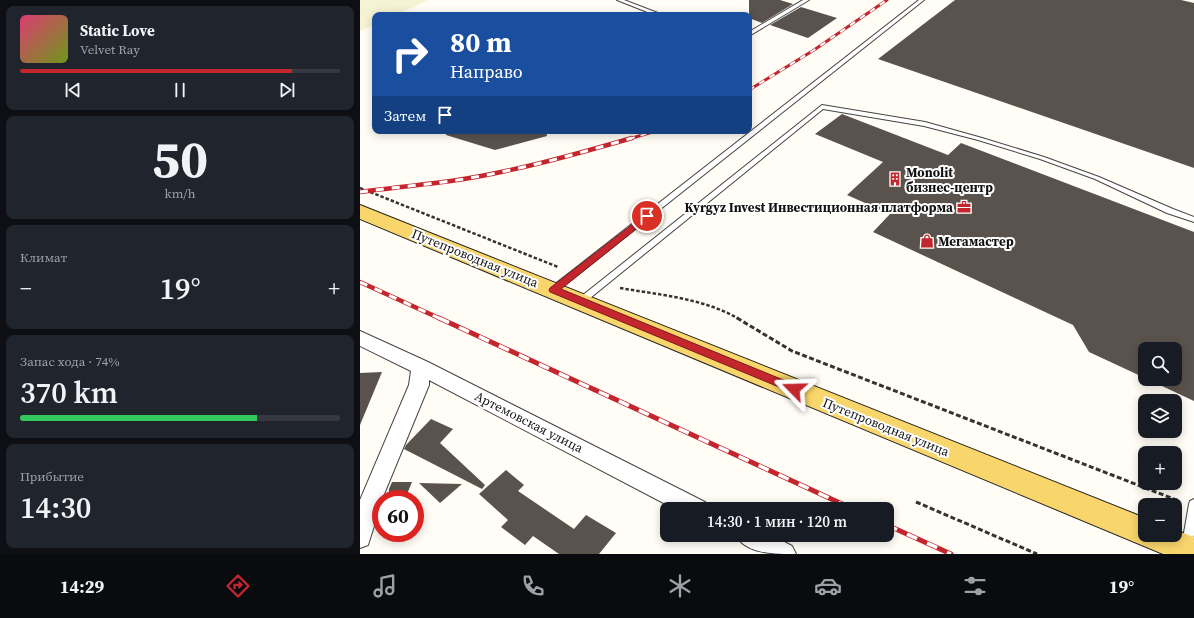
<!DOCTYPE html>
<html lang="ru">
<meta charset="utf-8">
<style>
:root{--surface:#171b24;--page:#20242c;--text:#f1f3f6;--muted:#9ea1a6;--line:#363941;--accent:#c4262e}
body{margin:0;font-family:"Source Serif 4",serif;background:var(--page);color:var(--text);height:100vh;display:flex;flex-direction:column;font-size:15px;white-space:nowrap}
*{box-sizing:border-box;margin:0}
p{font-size:13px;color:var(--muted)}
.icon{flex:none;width:22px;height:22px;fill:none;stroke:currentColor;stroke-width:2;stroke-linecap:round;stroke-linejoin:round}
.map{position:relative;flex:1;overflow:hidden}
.side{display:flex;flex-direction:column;gap:6px;padding:6px;background:#0d0f14;width:360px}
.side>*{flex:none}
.guide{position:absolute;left:12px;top:12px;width:380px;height:122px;border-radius:8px;box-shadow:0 2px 10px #0003;background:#1a4fa0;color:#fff;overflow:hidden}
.controls{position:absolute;left:778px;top:342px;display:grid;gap:8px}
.controls a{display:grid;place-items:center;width:44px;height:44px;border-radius:8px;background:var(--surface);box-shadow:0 2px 10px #0003;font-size:20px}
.speed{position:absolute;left:12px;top:490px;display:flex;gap:8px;font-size:20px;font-weight:700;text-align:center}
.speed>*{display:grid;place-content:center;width:52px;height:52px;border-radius:50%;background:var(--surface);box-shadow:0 2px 10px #0003;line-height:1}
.speed .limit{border:6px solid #d22;background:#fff;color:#111}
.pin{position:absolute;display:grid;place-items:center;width:34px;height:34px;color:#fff;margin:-17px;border:2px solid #fff;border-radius:50%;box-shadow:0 1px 4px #0007}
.me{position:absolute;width:44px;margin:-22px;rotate:292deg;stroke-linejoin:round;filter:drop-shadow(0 0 3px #0008)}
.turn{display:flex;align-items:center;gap:14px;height:84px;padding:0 12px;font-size:18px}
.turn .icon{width:52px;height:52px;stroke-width:2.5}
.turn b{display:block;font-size:28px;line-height:34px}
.then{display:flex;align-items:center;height:38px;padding:0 12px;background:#0003;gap:8px;font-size:15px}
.big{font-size:30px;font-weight:600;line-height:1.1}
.side .widget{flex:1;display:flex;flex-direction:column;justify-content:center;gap:6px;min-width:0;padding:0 14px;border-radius:8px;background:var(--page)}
.side .dial{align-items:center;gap:0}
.dial b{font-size:52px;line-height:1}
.song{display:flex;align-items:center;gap:12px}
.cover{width:48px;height:48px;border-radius:6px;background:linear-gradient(135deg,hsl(340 70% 55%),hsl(80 70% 35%))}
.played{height:4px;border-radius:2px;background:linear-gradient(90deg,var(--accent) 85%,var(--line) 85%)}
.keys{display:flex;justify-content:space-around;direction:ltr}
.heat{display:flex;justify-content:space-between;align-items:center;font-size:22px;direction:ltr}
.charge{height:6px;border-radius:3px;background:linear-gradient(90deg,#34c759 74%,var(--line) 0)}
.trip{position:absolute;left:300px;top:502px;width:234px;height:40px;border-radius:8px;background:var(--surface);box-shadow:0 2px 10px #0003;font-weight:600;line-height:40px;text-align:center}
.tab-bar{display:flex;height:64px;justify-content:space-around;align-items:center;background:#090b0e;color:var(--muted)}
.tab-bar .icon{width:28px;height:28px}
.tab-bar .on{color:var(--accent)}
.tab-bar b{font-size:18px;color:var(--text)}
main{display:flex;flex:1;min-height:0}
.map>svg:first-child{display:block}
.farmland{fill:#f6f3d4}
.building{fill:#5a524d}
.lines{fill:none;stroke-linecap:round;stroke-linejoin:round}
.lane-casing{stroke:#444;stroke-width:2}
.street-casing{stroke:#444;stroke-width:2}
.primary-casing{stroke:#222;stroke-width:2}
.path-far1{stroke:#333;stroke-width:2.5;stroke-dasharray:3.5 2;stroke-linecap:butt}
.path{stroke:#333;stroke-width:3;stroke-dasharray:5 2.5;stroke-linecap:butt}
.lane{fill:#fff;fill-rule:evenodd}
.street{fill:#fff;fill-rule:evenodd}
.primary{fill:#f9d66b;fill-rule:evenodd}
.rail-far2-casing{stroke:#c4262e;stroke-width:3}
.rail-far1-casing{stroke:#c4262e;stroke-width:4.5}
.rail-casing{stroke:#c4262e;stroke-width:5}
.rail-far2{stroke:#fff;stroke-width:2;stroke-dasharray:6;stroke-linecap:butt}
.rail-far1{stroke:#fff;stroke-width:3;stroke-dasharray:8;stroke-linecap:butt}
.rail{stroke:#fff;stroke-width:3.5;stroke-dasharray:11;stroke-linecap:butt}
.route{fill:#c4262e;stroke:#7f191e}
.labels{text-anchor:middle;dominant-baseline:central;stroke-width:4;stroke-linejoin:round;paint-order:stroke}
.poi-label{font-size:13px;font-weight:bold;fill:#111;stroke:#fff;text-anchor:start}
.street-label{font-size:13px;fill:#111;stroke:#fff}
</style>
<main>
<section class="side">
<div class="widget">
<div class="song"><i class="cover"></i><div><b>Static Love</b><p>Velvet Ray</p></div></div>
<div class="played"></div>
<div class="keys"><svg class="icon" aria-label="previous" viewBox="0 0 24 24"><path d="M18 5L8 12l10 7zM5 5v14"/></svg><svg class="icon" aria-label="pause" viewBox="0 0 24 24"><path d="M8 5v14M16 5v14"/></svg><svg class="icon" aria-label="next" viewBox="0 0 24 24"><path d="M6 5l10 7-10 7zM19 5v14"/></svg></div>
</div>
<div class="widget dial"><b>50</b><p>km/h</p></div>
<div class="widget"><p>Климат</p>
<div class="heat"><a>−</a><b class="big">19°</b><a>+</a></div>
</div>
<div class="widget"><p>Запас хода · 74%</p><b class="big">370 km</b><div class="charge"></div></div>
<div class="widget"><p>Прибытие</p><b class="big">14:30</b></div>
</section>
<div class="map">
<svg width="834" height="554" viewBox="0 0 834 554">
<rect width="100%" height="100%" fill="#fffdf5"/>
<polygon class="farmland" points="0,0 68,0 36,15 15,15 15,25 0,31"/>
<g class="building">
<polygon points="389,0 420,0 433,4 402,23 389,18"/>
<polygon points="595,0 821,0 834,3 834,168 518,59"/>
<polygon points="441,7 477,18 448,38 410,25"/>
<polygon points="482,114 588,155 601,143 834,232 834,401 787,379 815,379 815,349 785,349 785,378 729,352 713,325 513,232 530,214 487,195 523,162 455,134"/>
<polygon points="87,131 186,131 187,136 135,150 86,135"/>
<polygon points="22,372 0,425 0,373"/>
<polygon points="71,419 93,429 80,443 125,485 122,489 44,449 46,445"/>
<polygon points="146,470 164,485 158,491 214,529 226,515 256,533 239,554 199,554 173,536 165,545 141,527 148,520 119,494"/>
<polygon points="32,482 52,482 45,499 29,499 29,489"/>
<polygon points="59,483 102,484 80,503"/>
</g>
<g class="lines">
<g class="lane-casing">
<g id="lane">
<polygon points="257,0 264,0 303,15 295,15"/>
<polygon points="443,0 449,0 389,36 389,32"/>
<polygon points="559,0 564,0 196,292 190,292 189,290 190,288"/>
<polygon points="462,105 565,122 622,138 684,157 739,177 813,209 834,217 834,222 807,213 735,179 680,159 618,140 564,126 463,109 224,303 218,303 217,301 218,299"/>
<polygon points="834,499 834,535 831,548 827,549 823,548 822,544 829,504 830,501"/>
</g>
</g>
<g class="street-casing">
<g id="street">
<polygon points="0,331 68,362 345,502 348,509 315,509 69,380 69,385 22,499 21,499 21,504 8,545 0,548 0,500 49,385 51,371 0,346"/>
<path d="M376 535H411L432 546 436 554C415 554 385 554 376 535Z"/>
</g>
</g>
<g class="primary-casing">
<polygon id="primary" points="0,205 785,518 785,535 815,535 815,530 834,537 834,554 803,554 0,219"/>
</g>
<g class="path-far1">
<polyline points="0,188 198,267"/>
<path d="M260 288C300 295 343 298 379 319"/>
</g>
<g class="path">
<polyline points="377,318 432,351 819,501"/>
<polyline points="556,502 677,554"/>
</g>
<use href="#lane" class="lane"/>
<use href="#street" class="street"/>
<use href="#primary" class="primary"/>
<g class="rail-far2-casing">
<g id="rail-far2">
<polyline points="389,90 454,50 527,0"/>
<polyline points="269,139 296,131"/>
</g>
</g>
<g class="rail-far1-casing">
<g id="rail-far1">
<path d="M0 192C30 188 61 185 91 181 153 172 213 155 272 138"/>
<polyline points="0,282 81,319"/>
</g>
</g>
<g class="rail-casing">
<g id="rail">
<polyline points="79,318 493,509"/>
<polyline points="527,525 591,554"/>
</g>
</g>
<use href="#rail-far2" class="rail-far2"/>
<use href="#rail-far1" class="rail-far1"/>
<use href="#rail" class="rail"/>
</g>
<polygon class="route" points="287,213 291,216 290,218 201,289 438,386 440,389 438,392 434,393 431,392 190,292 189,290 190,288"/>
<defs>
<g id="building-bare" transform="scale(1.08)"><path d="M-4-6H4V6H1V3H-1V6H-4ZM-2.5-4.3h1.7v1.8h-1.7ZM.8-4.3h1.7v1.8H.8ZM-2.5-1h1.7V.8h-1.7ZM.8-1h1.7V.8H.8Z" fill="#c4262e" stroke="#fff" stroke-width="2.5" paint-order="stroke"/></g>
<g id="office-bare" transform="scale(1.08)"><path d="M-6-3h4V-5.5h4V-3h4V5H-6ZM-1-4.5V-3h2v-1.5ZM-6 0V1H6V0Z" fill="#c4262e" stroke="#fff" stroke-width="2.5" paint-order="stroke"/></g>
<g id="shop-bare" transform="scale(1.08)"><path d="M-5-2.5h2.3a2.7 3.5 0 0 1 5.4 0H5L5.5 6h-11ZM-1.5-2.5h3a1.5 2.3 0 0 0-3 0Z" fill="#c4262e" stroke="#fff" stroke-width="2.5" paint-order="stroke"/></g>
</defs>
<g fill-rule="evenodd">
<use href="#building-bare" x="535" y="179"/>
<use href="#office-bare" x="604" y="207"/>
<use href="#shop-bare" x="567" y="241"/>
</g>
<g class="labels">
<g class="poi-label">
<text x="546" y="172">Monolit<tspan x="546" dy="15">бизнес-центр</tspan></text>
<text x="593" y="207" text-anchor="end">Kyrgyz Invest Инвестиционная платформа</text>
<text x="578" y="241">Мегамастер</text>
</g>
<g class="street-label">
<text transform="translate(115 258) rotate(22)">Путепроводная улица</text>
<text transform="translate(169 422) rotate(27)">Артемовская улица</text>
<text transform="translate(526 427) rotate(22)">Путепроводная улица</text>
</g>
</g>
</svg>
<div class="controls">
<a><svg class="icon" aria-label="search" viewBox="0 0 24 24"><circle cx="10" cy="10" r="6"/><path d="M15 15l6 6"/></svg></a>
<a><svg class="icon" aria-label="layers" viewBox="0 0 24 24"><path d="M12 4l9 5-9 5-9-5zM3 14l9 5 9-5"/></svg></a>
<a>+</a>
<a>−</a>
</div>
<div class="speed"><div class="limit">60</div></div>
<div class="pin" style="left:287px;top:216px;background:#d93025"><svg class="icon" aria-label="arrive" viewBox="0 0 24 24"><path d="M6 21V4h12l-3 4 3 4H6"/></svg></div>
<svg class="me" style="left:434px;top:389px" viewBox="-20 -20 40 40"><path d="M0-17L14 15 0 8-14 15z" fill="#c4262e" stroke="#fff" stroke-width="4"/></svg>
<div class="trip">14:30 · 1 мин · 120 m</div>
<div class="guide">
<div class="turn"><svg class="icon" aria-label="right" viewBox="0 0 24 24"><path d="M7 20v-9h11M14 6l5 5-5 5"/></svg><div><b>80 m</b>Направо</div></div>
<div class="then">Затем<svg class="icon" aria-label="arrive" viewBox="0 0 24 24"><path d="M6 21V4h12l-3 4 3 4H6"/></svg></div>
</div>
</div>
</main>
<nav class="tab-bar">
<b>14:29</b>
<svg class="icon on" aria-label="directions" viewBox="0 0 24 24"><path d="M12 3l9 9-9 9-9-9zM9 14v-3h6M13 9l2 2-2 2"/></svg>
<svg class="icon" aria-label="music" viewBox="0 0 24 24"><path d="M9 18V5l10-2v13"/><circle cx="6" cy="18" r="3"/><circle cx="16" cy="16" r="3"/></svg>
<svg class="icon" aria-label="phone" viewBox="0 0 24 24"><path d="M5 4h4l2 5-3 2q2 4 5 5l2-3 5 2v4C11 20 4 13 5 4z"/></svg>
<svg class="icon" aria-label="climate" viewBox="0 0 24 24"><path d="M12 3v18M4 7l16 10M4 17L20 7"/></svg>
<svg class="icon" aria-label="car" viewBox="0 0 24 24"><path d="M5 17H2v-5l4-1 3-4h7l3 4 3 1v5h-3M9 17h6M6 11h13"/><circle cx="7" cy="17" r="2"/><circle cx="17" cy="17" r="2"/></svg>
<svg class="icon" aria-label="filters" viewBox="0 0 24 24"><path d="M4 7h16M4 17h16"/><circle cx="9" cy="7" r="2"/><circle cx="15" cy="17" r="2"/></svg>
<b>19°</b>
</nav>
